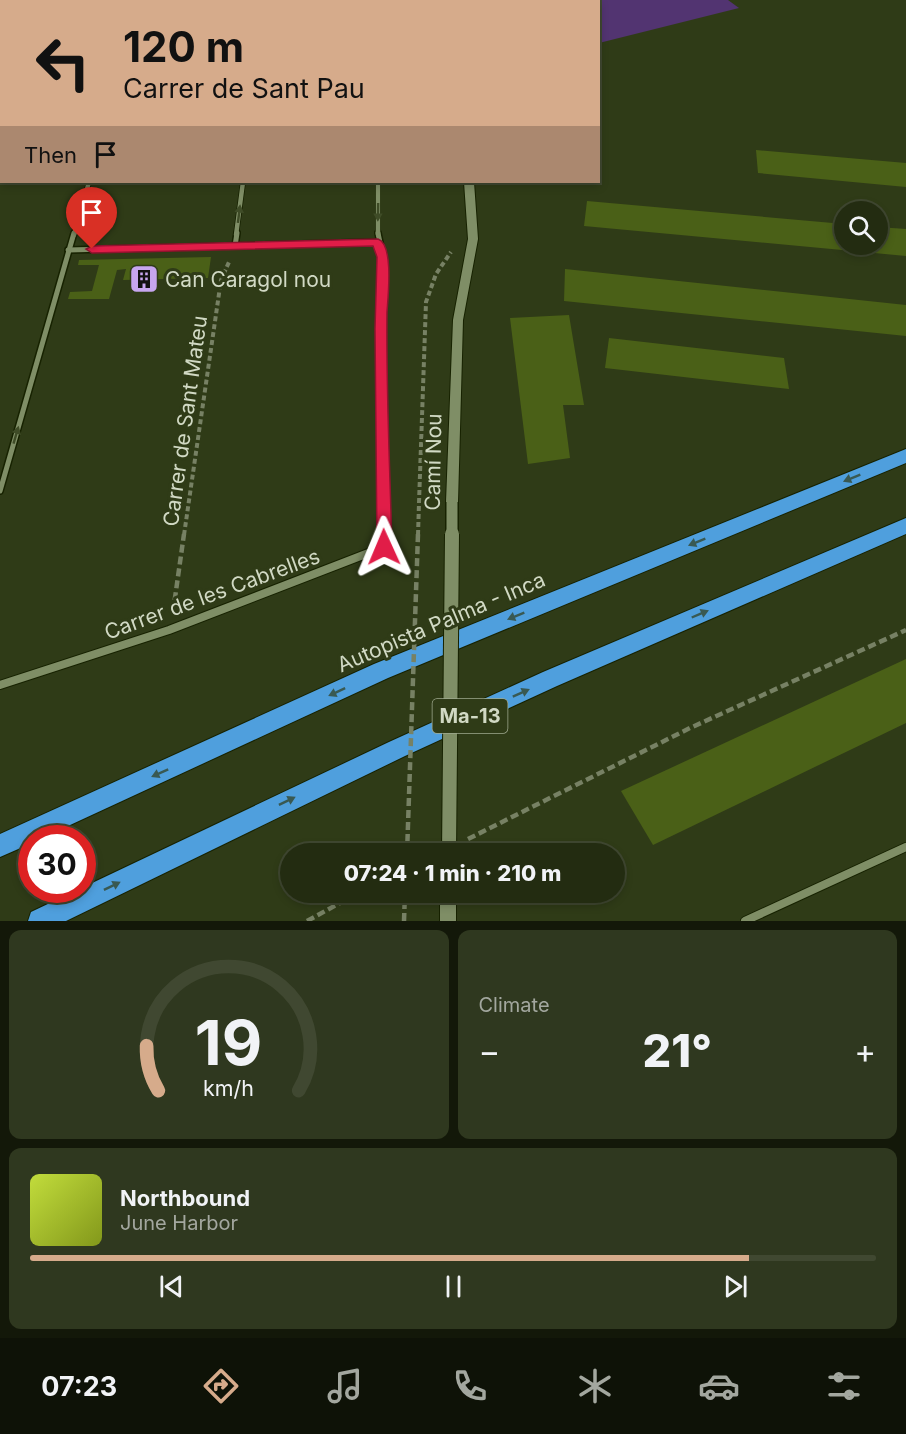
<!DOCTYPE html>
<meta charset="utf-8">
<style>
:root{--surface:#232c11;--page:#2f381f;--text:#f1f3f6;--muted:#a3a79f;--line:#404831;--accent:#d6ab8b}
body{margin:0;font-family:Inter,sans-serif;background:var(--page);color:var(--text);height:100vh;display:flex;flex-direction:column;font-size:22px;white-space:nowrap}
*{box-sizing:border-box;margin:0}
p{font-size:20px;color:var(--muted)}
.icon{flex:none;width:33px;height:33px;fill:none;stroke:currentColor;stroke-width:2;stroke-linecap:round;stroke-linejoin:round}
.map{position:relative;height:921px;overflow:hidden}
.details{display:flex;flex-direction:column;gap:9px;padding:9px;background:#131809;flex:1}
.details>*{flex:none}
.guide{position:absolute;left:0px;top:0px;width:600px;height:183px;box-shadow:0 3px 9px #0003,0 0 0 2px var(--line);background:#d6ab8b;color:#111;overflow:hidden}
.fabs{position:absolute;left:834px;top:201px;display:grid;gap:12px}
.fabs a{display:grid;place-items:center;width:54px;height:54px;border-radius:50%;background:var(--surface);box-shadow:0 3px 9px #0003,0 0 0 2px var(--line);font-size:30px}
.speed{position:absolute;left:18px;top:825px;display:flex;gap:12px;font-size:30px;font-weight:700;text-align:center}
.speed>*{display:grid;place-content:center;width:78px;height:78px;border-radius:50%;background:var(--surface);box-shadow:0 3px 9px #0003,0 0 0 2px var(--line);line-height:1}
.speed .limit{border:9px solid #d22;background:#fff;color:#111}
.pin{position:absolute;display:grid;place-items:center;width:51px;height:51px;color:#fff;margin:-62px -26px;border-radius:50% 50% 50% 0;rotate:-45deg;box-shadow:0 0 6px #0007}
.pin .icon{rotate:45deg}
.me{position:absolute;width:66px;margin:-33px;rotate:359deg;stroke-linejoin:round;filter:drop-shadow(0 0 4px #0008)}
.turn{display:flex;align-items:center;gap:21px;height:126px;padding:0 24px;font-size:27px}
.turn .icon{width:78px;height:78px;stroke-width:2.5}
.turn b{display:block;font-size:42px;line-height:51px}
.then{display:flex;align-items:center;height:57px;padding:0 24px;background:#0003;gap:12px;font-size:22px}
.big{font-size:45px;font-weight:800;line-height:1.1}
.details .tile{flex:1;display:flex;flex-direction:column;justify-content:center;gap:9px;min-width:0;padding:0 21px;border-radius:12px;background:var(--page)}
.details .dial{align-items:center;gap:0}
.dial svg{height:156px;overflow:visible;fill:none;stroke:var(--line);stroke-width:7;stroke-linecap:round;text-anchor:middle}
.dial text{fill:var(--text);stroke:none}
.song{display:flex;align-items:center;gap:18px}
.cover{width:72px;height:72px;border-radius:9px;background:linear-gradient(135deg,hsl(70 70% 55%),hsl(70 70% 35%))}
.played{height:6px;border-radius:3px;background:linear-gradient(90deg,var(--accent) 85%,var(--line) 85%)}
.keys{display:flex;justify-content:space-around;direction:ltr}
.heat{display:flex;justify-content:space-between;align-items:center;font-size:33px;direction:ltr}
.details .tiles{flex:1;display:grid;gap:9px;grid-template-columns:1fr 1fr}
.tile:last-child{grid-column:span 2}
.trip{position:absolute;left:280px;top:843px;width:345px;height:60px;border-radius:30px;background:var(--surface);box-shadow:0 3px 9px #0003,0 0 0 2px var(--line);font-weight:800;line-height:60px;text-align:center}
.dock{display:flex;height:96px;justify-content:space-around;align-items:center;background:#0e1207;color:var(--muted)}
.dock .icon{width:42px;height:42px}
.dock .selected{color:var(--accent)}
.dock b{font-size:27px;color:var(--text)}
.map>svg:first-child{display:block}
.green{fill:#523471}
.building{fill:#4a6017}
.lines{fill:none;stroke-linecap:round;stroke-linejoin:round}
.street-far2-casing{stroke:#172200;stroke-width:6}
.street-far1-casing{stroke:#172200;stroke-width:8}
.street-casing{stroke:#172200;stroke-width:10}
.secondary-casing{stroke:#172200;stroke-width:2}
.highway-casing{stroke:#172200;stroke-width:2}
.path-far1{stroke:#778164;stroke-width:4;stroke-dasharray:5 3;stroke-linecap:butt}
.path{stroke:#778164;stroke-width:4.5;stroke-dasharray:8 4;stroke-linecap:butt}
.street-far2{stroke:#7f8e66;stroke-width:4.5}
.street-far1{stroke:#7f8e66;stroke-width:5}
.street{stroke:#7f8e66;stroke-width:8}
.secondary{fill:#7f8e66;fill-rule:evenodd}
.highway{fill:#4f9fdd;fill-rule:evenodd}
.secondary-bridge-far1-casing{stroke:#172200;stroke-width:14;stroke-linecap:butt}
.secondary-bridge-casing{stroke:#172200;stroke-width:16;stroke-linecap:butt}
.path-bridge-far1{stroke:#778164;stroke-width:4;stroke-dasharray:5 3;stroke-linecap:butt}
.path-bridge{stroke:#778164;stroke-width:4.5;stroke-dasharray:8 4;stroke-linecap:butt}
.secondary-bridge-far1{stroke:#7f8e66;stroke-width:11}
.secondary-bridge{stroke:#7f8e66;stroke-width:14}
.oneway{fill:#3f4c27}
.oneway2{fill:#395952}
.route{fill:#e11d48;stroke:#92132f;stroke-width:1.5}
.labels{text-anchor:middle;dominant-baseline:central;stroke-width:6;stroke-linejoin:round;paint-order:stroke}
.shield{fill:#2f3b17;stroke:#a0aa90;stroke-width:1.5}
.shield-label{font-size:20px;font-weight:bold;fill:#d1d9c4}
.poi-label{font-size:21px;fill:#d1d9c4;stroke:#2f3b17;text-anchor:start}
.street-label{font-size:21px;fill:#d1d9c4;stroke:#2f3b17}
</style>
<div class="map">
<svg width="906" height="921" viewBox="0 0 906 921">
<rect width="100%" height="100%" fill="#2f3b17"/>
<polygon class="green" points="497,0 728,0 739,8 599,43 598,2"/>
<g class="building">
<polygon points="756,150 906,163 906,187 758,173"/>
<polygon points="587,201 844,224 844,244 878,244 878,227 906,229 906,256 584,226"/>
<polygon points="211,257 208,278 123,280 126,269 117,270 109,299 68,299 70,292 92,291 99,265 78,265 79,260"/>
<polygon points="565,269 906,305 906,336 564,301"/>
<polygon points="569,315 584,405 563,405 570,458 528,464 510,318"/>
<polygon points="609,338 784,358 789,389 605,368"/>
<polygon points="906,659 906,723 653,845 621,791"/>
</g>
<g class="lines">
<g class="street-far2-casing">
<g id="street-far2">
<polyline points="372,2 380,0"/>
<polyline points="0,64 2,61"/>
<polyline points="378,182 378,235"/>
<polyline points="74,235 89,182"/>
<polyline points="236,235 243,182"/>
</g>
</g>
<g class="street-far1-casing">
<g id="street-far1">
<polyline points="378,233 383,257 381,329 384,535"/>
<polyline points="235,246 237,233"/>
<polyline points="68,250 378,242"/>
<polyline points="0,491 74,233"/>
</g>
</g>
<g class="street-casing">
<g id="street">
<polyline points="0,685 169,630 384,547 384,534"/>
<polyline points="745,921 906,847"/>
</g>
</g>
<g class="secondary-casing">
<g id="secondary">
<polygon points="161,0 172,0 159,2"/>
<rect x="450" y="0" width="8" height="2"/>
<rect x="0" y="39" width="2" height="4"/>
<polygon points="464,182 474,182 478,239 463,320 458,502 456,505 448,505 446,502 453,320 468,239"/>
<rect x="440" y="892" width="16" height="29"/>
</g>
</g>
<g class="highway-casing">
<g id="highway">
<polygon points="906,449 906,463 388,678 42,838 32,838 32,843 0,857 0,834 374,664"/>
<polygon points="906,518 906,534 557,686 405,756 66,921 28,921 31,912 389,742 543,672"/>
</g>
</g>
<g class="path-far1">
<polyline points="419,503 426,302 436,274 451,252"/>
<polyline points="184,535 221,280 229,262"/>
</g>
<g class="path">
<polyline points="173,612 184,534"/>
<polyline points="468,839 690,728 906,630"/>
<polyline points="307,921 360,892"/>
<polyline points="404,921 405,892"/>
</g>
<use href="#street-far2" class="street-far2"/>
<use href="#street-far1" class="street-far1"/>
<use href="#street" class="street"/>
<use href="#secondary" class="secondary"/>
<use href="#highway" class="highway"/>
<g class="secondary-bridge-far1-casing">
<polyline id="secondary-bridge-far1" points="452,535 452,502"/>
</g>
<g class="secondary-bridge-casing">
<polyline id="secondary-bridge" points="449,854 452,534"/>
</g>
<polyline class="path-bridge-far1" points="418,535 419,503"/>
<polyline class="path-bridge" points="407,854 418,534"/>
<use href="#secondary-bridge-far1" class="secondary-bridge-far1"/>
<use href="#secondary-bridge" class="secondary-bridge"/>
</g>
<defs><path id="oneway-solid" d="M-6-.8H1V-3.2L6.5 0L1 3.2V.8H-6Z" transform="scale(1.5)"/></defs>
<g class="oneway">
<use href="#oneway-solid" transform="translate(378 212) rotate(91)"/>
<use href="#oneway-solid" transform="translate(239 214) rotate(-83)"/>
<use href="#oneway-solid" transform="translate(16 435) rotate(-74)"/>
</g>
<g class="oneway2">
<use href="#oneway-solid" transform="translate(852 478) rotate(158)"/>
<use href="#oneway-solid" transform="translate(697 542) rotate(158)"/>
<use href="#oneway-solid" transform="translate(700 614) rotate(-23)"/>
<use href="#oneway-solid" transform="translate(516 616) rotate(158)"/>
<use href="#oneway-solid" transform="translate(337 692) rotate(155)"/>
<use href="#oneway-solid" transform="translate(521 693) rotate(-24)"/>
<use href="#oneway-solid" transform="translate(160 773) rotate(156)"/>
<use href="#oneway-solid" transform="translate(287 801) rotate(-26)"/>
<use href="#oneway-solid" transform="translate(112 886) rotate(-26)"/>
</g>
<path class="route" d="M378 239C394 244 388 297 387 312 386 390 390 469 392 547L389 551H379L377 547 375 329 377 257 373 246 92 253 86 249 92 246Z"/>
<defs>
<g id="building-square" transform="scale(1.5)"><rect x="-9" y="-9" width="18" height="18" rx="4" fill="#c7a6ef" stroke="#2f3b17"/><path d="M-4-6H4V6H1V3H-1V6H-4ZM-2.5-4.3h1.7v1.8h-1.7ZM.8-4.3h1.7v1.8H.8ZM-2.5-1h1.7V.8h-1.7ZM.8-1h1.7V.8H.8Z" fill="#111"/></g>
</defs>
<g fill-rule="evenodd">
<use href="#building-square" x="144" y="279"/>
</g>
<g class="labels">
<rect class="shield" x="432.5" y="699" width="75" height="34" rx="4.5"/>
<g class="shield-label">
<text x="470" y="716">Ma-13</text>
</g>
<g class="poi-label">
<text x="165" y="279">Can Caragol nou</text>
</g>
<g class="street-label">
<text transform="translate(185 421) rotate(-82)">Carrer de Sant Mateu</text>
<text transform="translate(433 462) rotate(-89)">Camí Nou</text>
<text transform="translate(212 594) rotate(-20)">Carrer de les Cabrelles</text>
<text transform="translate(441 622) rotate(-23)">Autopista Palma - Inca</text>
</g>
</g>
</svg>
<div class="fabs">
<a><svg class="icon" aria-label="search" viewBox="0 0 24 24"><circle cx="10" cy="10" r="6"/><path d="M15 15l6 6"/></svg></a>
</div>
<div class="speed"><div class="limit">30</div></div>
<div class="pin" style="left:92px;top:249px;background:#d93025"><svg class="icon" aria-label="arrive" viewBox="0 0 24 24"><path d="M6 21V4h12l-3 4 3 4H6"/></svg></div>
<svg class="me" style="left:384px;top:547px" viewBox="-20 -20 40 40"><path d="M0-17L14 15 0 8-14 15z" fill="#e11d48" stroke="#fff" stroke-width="4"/></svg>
<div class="trip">07:24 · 1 min · 210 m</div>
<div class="guide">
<div class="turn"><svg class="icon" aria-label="left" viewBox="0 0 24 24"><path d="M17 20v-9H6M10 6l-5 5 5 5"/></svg><div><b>120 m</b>Carrer de Sant Pau</div></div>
<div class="then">Then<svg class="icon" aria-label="arrive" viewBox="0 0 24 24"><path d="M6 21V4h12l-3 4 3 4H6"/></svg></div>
</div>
</div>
<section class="details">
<div class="tiles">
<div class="tile dial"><svg viewBox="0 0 100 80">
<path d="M14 69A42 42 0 1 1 86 69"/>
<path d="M14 69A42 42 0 0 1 8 46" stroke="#d6ab8b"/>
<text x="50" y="56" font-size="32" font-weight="700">19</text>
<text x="50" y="72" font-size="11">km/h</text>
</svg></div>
<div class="tile"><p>Climate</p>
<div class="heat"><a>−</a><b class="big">21°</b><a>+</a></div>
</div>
<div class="tile">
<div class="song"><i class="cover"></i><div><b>Northbound</b><p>June Harbor</p></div></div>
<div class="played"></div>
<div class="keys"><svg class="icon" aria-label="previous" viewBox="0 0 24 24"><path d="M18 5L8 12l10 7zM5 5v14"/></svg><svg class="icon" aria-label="pause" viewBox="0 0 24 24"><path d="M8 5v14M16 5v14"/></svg><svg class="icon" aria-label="next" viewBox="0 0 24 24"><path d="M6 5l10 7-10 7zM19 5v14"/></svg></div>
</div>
</div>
</section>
<nav class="dock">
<b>07:23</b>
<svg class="icon selected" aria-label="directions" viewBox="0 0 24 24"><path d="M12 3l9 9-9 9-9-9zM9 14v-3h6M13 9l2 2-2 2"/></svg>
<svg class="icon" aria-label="music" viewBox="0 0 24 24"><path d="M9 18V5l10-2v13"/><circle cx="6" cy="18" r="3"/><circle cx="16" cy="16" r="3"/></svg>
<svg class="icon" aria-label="phone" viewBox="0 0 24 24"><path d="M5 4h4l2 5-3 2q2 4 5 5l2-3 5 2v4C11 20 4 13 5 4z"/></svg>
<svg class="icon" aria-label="climate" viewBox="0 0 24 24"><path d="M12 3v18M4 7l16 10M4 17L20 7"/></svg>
<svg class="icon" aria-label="car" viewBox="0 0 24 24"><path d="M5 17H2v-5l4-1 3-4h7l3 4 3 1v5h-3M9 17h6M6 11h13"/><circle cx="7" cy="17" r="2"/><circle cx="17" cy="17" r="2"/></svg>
<svg class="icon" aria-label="filters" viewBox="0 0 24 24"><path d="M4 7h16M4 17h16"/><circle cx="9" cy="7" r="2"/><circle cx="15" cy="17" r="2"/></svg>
</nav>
